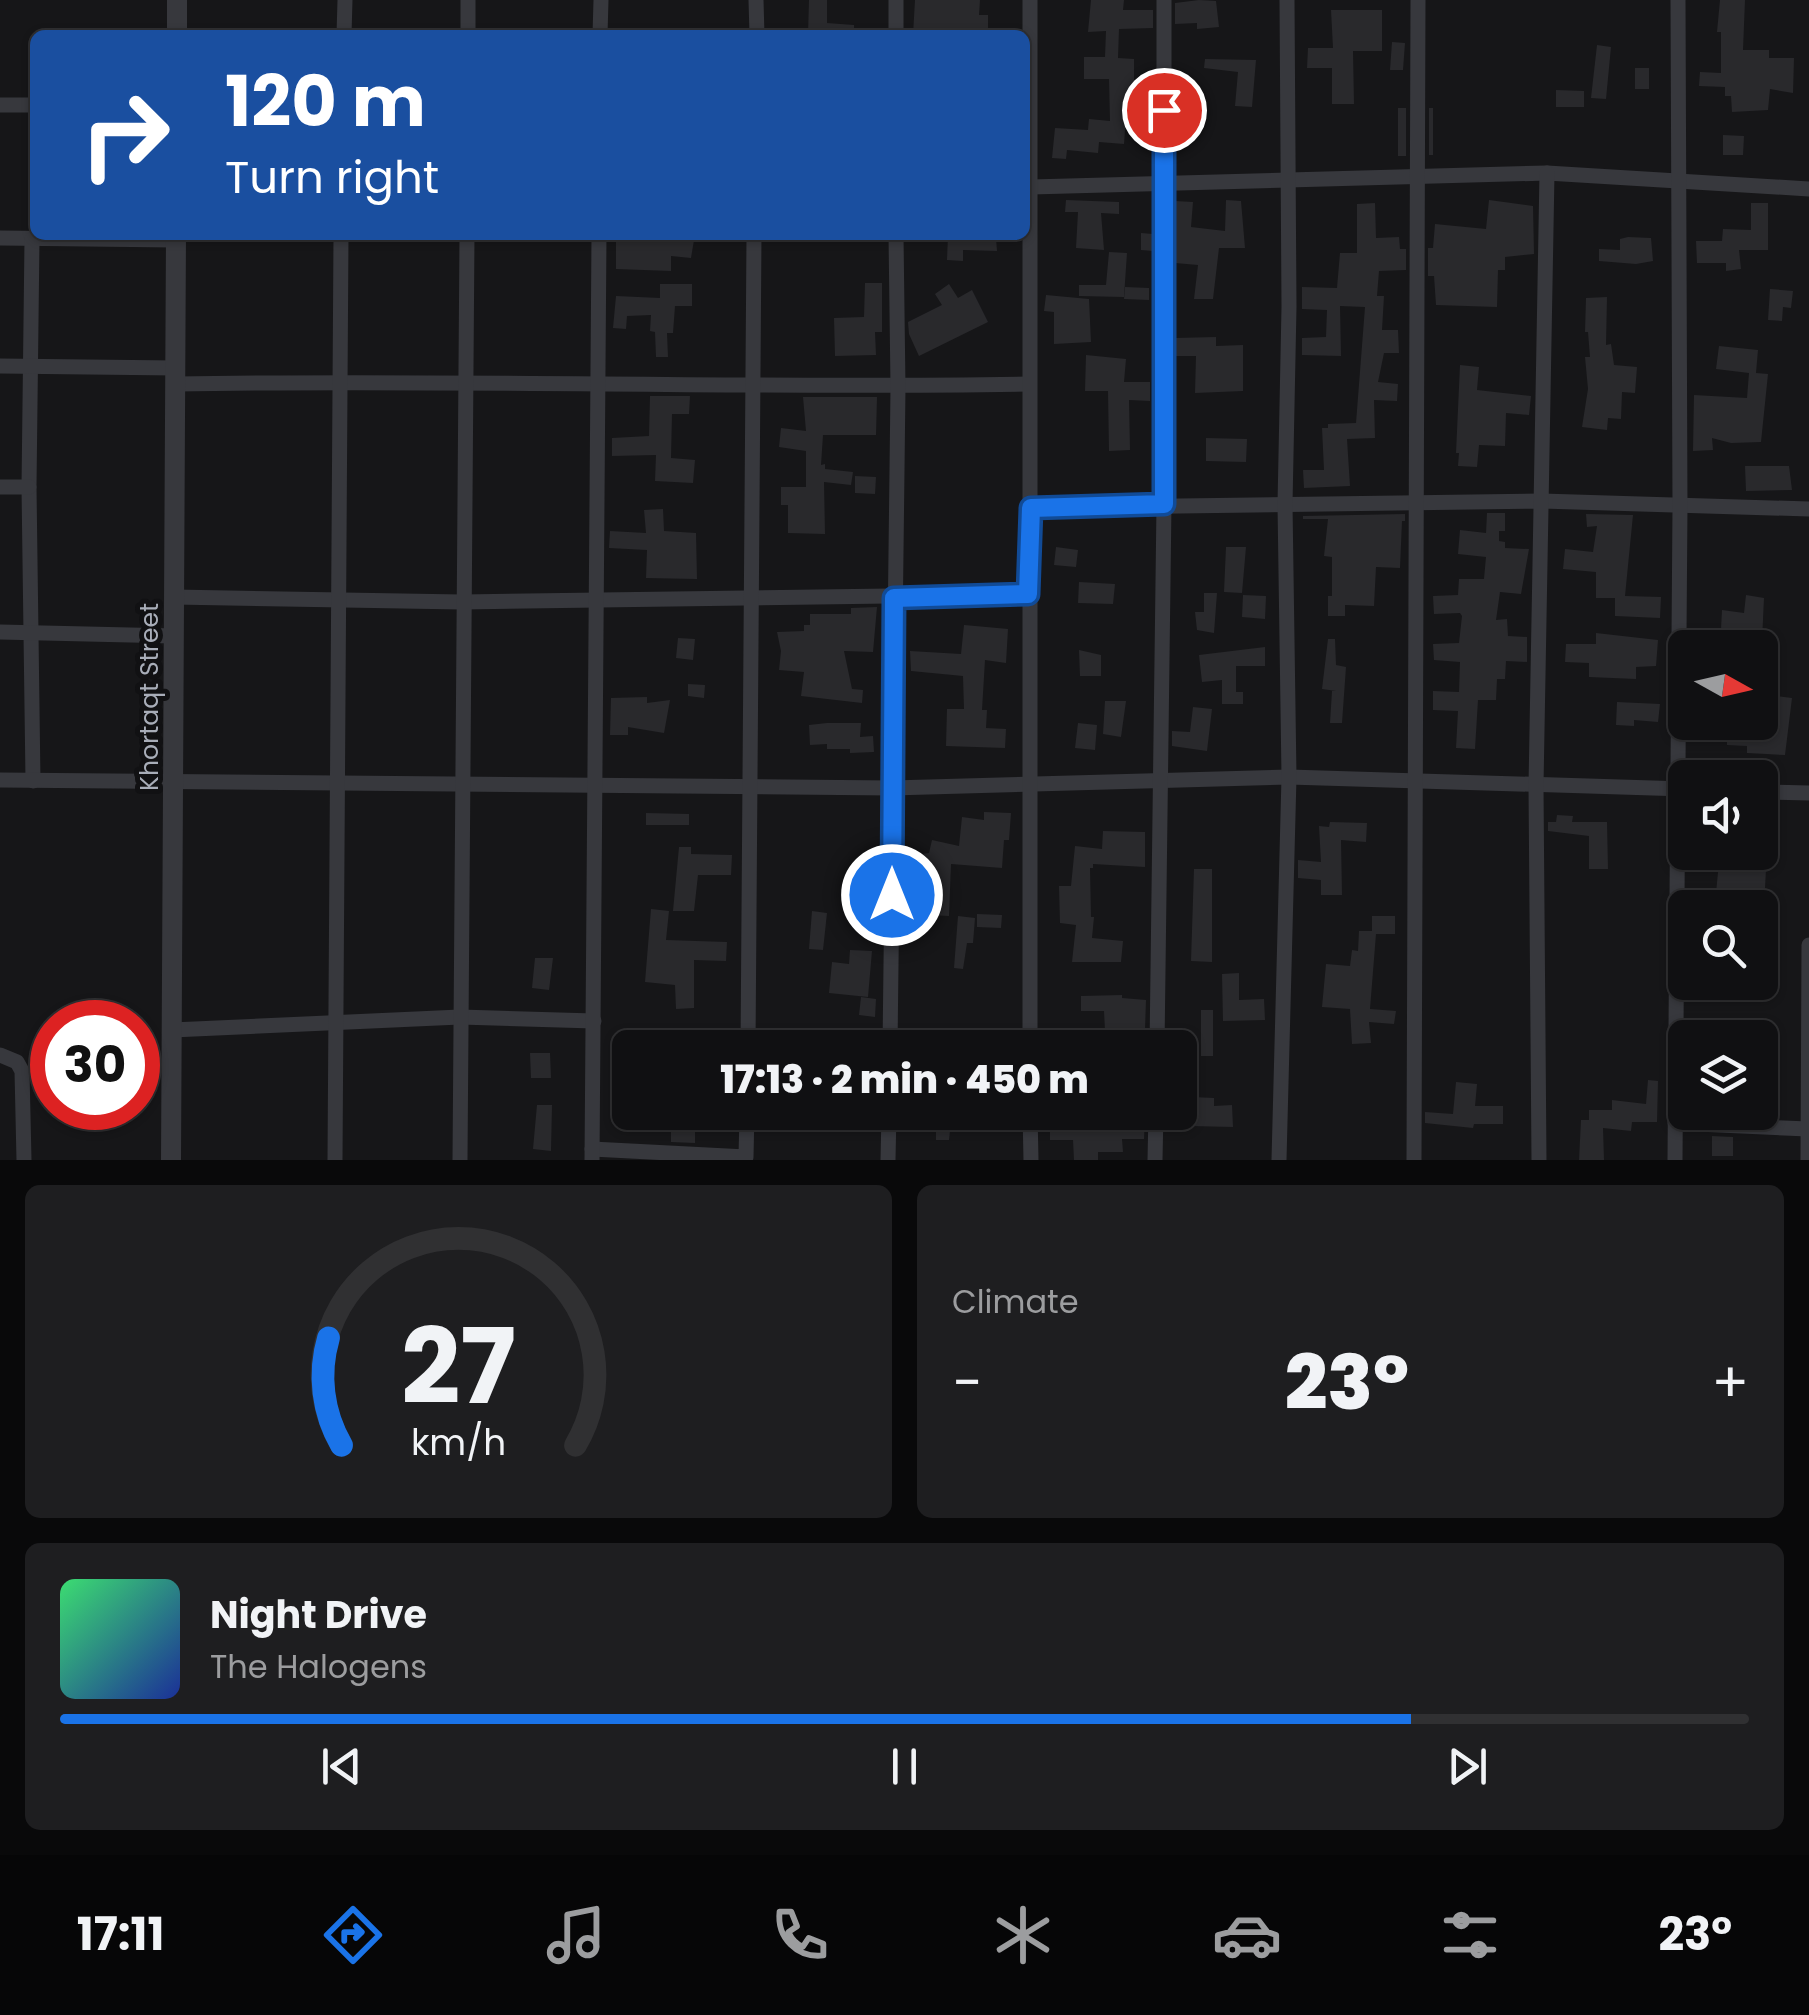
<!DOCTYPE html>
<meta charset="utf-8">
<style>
:root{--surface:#101012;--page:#1e1e20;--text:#f1f3f6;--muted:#9c9d9f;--line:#303032;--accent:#1a73e8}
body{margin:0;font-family:Poppins,sans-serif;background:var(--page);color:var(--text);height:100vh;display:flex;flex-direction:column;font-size:38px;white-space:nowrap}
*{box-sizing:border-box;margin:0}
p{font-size:32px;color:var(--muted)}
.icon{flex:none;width:55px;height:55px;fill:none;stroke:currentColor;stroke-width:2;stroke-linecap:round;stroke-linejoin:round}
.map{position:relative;height:1160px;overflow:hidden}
.sheet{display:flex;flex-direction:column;gap:25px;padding:25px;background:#09090a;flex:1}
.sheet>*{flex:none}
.banner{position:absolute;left:30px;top:30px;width:1000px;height:210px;border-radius:15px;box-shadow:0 2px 8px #0004,0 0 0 2px var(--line);background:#1a4fa0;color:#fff;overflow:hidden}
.needle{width:65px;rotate:98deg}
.tools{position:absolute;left:1668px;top:630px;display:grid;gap:20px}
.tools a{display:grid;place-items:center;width:110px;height:110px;border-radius:15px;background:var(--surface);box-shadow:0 2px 8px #0004,0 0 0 2px var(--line);font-size:50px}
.speed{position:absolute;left:30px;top:1000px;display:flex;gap:20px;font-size:50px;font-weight:700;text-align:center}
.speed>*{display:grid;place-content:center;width:130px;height:130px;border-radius:50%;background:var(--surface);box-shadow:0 2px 8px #0004,0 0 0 2px var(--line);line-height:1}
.speed .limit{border:15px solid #d22;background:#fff;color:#111}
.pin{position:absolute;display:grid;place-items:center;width:85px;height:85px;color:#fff;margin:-42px;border:5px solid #fff;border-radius:50%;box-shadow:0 2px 10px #0007}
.me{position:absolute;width:110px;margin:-55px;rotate:0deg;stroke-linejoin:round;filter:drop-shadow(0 0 8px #0008)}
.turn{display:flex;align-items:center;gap:35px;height:210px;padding:0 30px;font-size:45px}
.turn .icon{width:130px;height:130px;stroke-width:2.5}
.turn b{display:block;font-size:70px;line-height:85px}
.big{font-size:75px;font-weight:800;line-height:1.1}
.sheet .tile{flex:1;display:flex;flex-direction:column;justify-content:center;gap:15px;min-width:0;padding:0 35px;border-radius:15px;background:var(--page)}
.sheet .dial{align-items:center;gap:0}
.dial svg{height:260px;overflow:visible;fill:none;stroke:var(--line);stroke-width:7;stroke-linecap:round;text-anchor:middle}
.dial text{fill:var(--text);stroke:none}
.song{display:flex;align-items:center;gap:30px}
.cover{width:120px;height:120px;border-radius:15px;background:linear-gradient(135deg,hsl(140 70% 55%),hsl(230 70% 35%))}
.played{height:10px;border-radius:5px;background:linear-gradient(90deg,var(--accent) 80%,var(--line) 80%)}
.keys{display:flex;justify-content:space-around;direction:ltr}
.heat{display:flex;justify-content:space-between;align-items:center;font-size:55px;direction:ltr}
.sheet .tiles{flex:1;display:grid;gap:25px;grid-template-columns:1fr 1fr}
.tile:last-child{grid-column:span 2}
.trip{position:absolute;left:612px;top:1030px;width:585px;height:100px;border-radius:15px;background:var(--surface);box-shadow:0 2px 8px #0004,0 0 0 2px var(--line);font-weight:800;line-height:100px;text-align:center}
.tab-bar{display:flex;height:160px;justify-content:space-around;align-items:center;background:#060607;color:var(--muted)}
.tab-bar .icon{width:70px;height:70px}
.tab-bar .on{color:var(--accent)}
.tab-bar b{font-size:45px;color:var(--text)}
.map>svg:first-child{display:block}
.building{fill:#29292c}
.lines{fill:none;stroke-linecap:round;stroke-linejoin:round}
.minor{stroke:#37383d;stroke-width:15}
.tertiary{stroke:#37383d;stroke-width:20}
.route-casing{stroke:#114b97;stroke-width:25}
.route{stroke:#1a73e8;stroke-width:18}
.labels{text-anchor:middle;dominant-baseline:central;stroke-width:10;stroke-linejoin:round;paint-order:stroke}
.street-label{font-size:25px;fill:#a8adb8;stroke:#111113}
</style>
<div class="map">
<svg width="1809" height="1160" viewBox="0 0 1809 1160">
<rect width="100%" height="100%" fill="#161618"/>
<g class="building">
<polygon points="809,0 827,0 827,23 854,25 854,35 808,35"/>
<polygon points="915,0 980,0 979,15 988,15 988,35 913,35"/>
<polygon points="1091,0 1124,0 1123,10 1153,10 1153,28 1119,29 1118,58 1134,59 1134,87 1153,89 1152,105 1127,103 1124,144 1099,142 1098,153 1067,150 1066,159 1052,158 1055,128 1088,130 1089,119 1110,121 1109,79 1084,79 1084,57 1105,57 1106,31 1088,32"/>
<polygon points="1199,0 1216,1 1219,27 1197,29 1197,23 1175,24 1175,3"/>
<polygon points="1720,0 1745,0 1743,50 1769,50 1769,58 1794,58 1793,93 1770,89 1768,110 1732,112 1731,96 1725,96 1725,87 1699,86 1700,72 1721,73 1721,32 1717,32"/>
<polygon points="1331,10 1382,10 1382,51 1353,51 1354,104 1332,104 1332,68 1307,68 1308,48 1333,48"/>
<polygon points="1392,42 1405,43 1403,70 1390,70"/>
<polygon points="1597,45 1611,47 1606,99 1591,98"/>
<polygon points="1205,59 1256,60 1252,107 1235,106 1238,72 1204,68"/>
<rect x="1635" y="68" width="14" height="21"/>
<polygon points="1556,90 1584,91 1584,107 1556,107"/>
<rect x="1398" y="108" width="8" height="48"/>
<rect x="1429" y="108" width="4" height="47"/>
<polygon points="1723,135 1744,136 1743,155 1723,155"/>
<polygon points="1066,200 1119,202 1119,214 1101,213 1104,250 1076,248 1078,212 1065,212"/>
<polygon points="1226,200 1241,201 1245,248 1219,248 1213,299 1194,299 1198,265 1175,263 1175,201 1193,202 1191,227 1225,231"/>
<polygon points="1489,200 1533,206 1534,254 1505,257 1505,270 1498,270 1497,307 1436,305 1434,276 1428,276 1428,248 1433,248 1435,224 1486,229"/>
<polygon points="1375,203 1376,238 1399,237 1400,249 1406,249 1406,270 1379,271 1377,296 1384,296 1382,330 1398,330 1399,353 1384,353 1378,382 1398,384 1397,401 1374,400 1375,438 1347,439 1350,486 1304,488 1303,470 1324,470 1322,428 1328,428 1328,424 1356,423 1365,307 1340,306 1341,356 1302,355 1302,338 1326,337 1327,310 1302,309 1302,287 1337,288 1340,253 1357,253 1357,204"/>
<polygon points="1751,203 1768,203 1768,250 1739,250 1741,269 1726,271 1726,263 1697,263 1696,241 1722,241 1723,229 1751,230"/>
<polygon points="1141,233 1153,234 1153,251 1141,250"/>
<polygon points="616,235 672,235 694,240 691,258 671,256 671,271 616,269"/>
<polygon points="948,235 996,238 997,251 963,250 963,261 947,260"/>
<polygon points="1628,237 1651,238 1653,261 1636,264 1599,261 1599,249 1620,250 1620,239"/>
<polygon points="1109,252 1127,253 1124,297 1079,296 1079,285 1106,285"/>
<polygon points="865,283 882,283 882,332 875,332 876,355 835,356 834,318 864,317"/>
<polygon points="660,284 692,284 692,306 675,306 673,333 667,333 668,357 656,357 655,332 650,331 651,315 627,316 626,329 613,328 616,296 660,298"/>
<polygon points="949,284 958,298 972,290 988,322 919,356 909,334 908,322 942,305 935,294"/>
<polygon points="1125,287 1149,288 1149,300 1124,299"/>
<polygon points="1770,289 1793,291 1791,308 1783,307 1782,321 1768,320"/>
<polygon points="1046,295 1089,299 1091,342 1054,344 1054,312 1044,311"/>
<polygon points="1607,297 1606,345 1611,344 1614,365 1637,367 1635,393 1622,392 1621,419 1608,418 1607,430 1582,427 1588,389 1585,357 1590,357 1588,332 1585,332 1586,298"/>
<polygon points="1216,337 1216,346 1243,345 1243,391 1195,393 1196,356 1175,356 1175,338"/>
<polygon points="1719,346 1758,350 1756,373 1768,374 1761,442 1731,443 1712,438 1713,450 1693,451 1694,395 1747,398 1749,373 1716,369"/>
<polygon points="1086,355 1126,359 1124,382 1150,382 1150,401 1129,400 1130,450 1109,451 1108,391 1085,391"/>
<polygon points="1460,365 1479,367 1477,390 1531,396 1529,415 1506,413 1505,446 1479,445 1477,467 1458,466 1459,453 1456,453"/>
<polygon points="650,396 690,396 689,414 672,414 671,458 695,460 693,483 655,481 656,455 612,456 612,438 649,436"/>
<polygon points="803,397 877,397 876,435 823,435 821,465 825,464 825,469 853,472 851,485 824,482 825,534 788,533 788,505 781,505 781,487 806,487 806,451 779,447 781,428 806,431"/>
<polygon points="1206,438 1247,439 1246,462 1206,461"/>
<polygon points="1745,466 1789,466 1792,490 1746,491"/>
<polygon points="855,476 876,477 875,494 855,493"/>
<polygon points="663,509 664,531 696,533 697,579 646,578 647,550 609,548 610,531 646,533 644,510"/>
<polygon points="1487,513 1505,513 1505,531 1499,531 1499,541 1505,542 1505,548 1529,549 1521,594 1500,592 1496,620 1507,619 1508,636 1527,637 1527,662 1506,661 1505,679 1497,679 1496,700 1478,700 1475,749 1456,748 1458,711 1433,710 1433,691 1459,692 1460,662 1434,660 1433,644 1459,643 1462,616 1460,613 1434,614 1433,596 1458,595 1459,579 1484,579 1486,557 1458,554 1460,530 1486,533"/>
<polygon points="1405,514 1405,521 1402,521 1400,568 1376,567 1374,606 1345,605 1345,616 1328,616 1328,596 1332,596 1332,557 1324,556 1328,519 1303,519 1303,516"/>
<polygon points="1586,514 1633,515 1625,596 1661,597 1660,618 1615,616 1615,598 1596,598 1596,572 1563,569 1565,549 1593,552 1597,526 1587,527"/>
<polygon points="1056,547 1078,550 1076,567 1054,565"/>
<polygon points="1226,547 1246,547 1242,593 1224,592"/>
<polygon points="1079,582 1115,584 1113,604 1078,603"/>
<polygon points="1204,593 1217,593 1214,633 1197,630 1195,612 1204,612"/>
<polygon points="1243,595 1266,596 1265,619 1242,617"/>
<polygon points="1746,595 1764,598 1762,641 1755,640 1756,648 1720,648 1722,610 1744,613"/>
<polygon points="877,607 873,652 844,651 852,689 863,690 862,703 801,696 804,672 779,670 781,651 777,632 804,631 804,625 810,625 810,614 851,614 851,608"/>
<polygon points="964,625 1008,629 1006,663 985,660 982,710 987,710 986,728 1006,729 1005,748 946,746 947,709 964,709 963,676 911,671 910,651 961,654"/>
<polygon points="1596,633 1658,640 1656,666 1636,667 1636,679 1589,677 1589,663 1565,662 1566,644 1596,644"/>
<polygon points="678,638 695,639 693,660 676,658"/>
<polygon points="1328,639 1335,639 1336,665 1346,667 1342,723 1330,723 1332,691 1336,691 1322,689"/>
<polygon points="1265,647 1265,666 1236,666 1236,692 1243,692 1243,704 1222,704 1222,680 1202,682 1199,655"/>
<polygon points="1079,650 1101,655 1101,676 1080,676"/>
<polygon points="688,684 705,685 704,698 688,696"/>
<polygon points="1760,694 1792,698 1785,755 1747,753 1747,746 1727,745 1727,722 1760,722"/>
<polygon points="647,697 647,703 670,700 664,733 628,727 628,735 610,735 611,698"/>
<polygon points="1105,701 1126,701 1121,737 1103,734"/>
<polygon points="1617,702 1660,704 1658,722 1634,720 1634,726 1616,725"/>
<polygon points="1193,707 1212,709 1207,751 1172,746 1172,731 1190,732"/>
<polygon points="827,723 861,723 860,737 873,736 874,752 850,753 850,749 827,749 827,744 810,745 809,725"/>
<polygon points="1078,723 1097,725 1095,750 1075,748"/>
<polygon points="984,812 1011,813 1009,840 1004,840 1002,868 951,864 949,916 928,915 930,874 908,871 907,856 929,853 932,840 959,846 962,817 984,820"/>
<polygon points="646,813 689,814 689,825 646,825"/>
<polygon points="1557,815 1573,816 1572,822 1607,822 1608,869 1589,869 1589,836 1548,831 1548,822 1556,822"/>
<polygon points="1330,822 1367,823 1366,842 1341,840 1342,895 1321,895 1321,880 1298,878 1298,860 1321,862 1319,826 1329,827"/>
<polygon points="1103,831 1145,832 1145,867 1093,864 1093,868 1090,868 1091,917 1094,917 1092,938 1123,941 1121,962 1072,962 1076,925 1060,923 1059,886 1071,886 1075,846 1102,849"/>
<polygon points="679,847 691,847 691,854 732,855 731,875 698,875 694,911 673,911"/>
<polygon points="1720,852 1738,852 1737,870 1766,869 1764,908 1715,903"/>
<polygon points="1194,869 1212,869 1212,962 1191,961"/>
<polygon points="651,909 669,911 666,940 727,942 726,961 694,960 694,1008 676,1009 675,985 645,982"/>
<polygon points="812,911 827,913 823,950 809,949"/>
<polygon points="977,914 1002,915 1001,928 977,927"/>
<polygon points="958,916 975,918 973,943 967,943 963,969 954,968"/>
<polygon points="1372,916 1395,916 1395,934 1376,934 1370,1009 1396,1011 1394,1024 1369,1022 1371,1043 1352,1044 1350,1009 1322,1007 1326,964 1350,966 1352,950 1358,951 1359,931 1372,931"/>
<polygon points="850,950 872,951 868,997 829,993 832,962 849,964"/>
<polygon points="535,958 553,958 549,990 532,988"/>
<polygon points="1239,973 1239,1000 1264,999 1265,1020 1223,1021 1222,974"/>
<polygon points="1122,995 1122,998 1146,1000 1145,1030 1105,1031 1104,1011 1081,1011 1081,996"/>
<polygon points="861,997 876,999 875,1017 859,1015"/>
<rect x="1201" y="1010" width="12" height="46"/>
<polygon points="673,1032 694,1034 694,1039 705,1041 704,1048 656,1045 658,1033 673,1035"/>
<polygon points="530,1053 550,1053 551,1078 531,1078"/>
<polygon points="1648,1080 1658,1081 1657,1122 1632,1122 1631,1131 1603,1128 1604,1160 1579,1160 1581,1120 1589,1120 1589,1110 1612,1110 1612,1100 1646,1104"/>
<polygon points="1456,1082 1477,1084 1475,1106 1503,1106 1503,1124 1474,1124 1473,1128 1425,1123 1425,1112 1453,1114"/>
<polygon points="1192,1097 1214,1098 1214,1106 1232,1105 1233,1127 1191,1126"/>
<polygon points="537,1105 552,1105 551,1151 533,1149"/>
<polygon points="936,1112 952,1112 949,1140 936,1140"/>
<polygon points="1074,1115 1094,1119 1145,1118 1144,1139 1122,1139 1123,1152 1098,1152 1098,1160 1074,1160 1073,1140 1050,1140 1050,1118 1073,1119"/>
<polygon points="671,1132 695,1132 695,1143 671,1142"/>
<polygon points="1712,1136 1733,1137 1733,1156 1712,1156"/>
</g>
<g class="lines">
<g class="minor">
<polyline points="468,0 468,35"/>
<polyline points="756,0 757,35"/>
<polyline points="344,35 345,0"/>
<polyline points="600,35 601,0"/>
<polyline points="896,35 896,0"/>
<polyline points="0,105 35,105"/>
<polyline points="1031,187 1547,173 1809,189"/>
<polyline points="0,238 176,240"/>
<polyline points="32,239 29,487 33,781"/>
<polyline points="0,366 176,368"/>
<path d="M177 384C461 379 745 389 1029 384"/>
<polyline points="0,487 29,487"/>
<polyline points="1031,508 1542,501 1809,509"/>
<polyline points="174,597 462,602 1028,594"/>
<polyline points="0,632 174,636"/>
<polyline points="0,780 892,788 1289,777 1685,789"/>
<polyline points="1760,792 1809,793"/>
<polyline points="172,1030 460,1017 594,1021"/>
<polyline points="748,1048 754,235"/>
<polyline points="890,1048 898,387 896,235"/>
<polyline points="1030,1048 1030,0"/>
<polyline points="1157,1048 1164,504 1164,0"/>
<polyline points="0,1055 17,1062 22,1071 24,1160"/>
<polyline points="1030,1112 1031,1160"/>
<polyline points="1675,1123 1808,1129"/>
<polyline points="592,1149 746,1157 747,1112"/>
<polyline points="335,1160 341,235"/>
<polyline points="460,1160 467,235"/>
<polyline points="592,1160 599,235"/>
<polyline points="888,1160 889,1112"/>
<polyline points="1155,1160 1156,1112"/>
<polyline points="1279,1160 1289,777 1285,504 1289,307 1287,0"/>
<polyline points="1414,1160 1418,0"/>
<polyline points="1539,1160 1536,786 1547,173"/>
<polyline points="1675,1160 1680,506 1678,0"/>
<polyline points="1808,1160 1809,945"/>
</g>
<g class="tertiary">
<polyline points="177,0 177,35"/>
<polyline points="171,1160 176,235"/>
</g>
</g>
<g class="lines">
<g class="route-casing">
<polyline id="route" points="892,895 894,598 1028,594 1031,508 1164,504 1164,110"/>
</g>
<use href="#route" class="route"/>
</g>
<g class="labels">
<g class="street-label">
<text transform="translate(149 697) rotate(-90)">Khortaqt Street</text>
</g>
</g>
</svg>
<div class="tools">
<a><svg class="needle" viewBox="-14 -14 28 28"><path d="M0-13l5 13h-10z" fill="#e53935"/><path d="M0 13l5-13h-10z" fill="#9c9d9f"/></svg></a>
<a><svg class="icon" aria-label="sound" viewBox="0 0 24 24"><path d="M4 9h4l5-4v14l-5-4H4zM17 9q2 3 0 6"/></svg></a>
<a><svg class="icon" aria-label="search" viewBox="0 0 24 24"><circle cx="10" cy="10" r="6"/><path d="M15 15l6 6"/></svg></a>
<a><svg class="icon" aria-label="layers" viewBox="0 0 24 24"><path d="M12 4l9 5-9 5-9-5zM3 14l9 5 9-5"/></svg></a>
</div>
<div class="speed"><div class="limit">30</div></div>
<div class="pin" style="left:1164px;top:110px;background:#d93025"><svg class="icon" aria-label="arrive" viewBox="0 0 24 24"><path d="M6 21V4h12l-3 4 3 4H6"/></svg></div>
<svg class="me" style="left:892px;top:895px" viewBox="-20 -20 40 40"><circle r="17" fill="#1a73e8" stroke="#fff" stroke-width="3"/><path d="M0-11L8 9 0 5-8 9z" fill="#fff"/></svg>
<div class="trip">17:13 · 2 min · 450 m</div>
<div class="banner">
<div class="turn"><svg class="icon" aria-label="right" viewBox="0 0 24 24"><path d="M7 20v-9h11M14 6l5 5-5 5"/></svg><div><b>120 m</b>Turn right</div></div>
</div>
</div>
<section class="sheet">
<div class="tiles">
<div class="tile dial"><svg viewBox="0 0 100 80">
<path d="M14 69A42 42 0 1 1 86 69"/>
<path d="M14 69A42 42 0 0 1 10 36" stroke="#1a73e8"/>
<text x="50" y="56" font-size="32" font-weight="700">27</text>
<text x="50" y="72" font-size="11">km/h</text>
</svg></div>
<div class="tile"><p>Climate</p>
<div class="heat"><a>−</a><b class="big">23°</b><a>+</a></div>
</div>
<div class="tile">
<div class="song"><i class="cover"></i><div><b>Night Drive</b><p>The Halogens</p></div></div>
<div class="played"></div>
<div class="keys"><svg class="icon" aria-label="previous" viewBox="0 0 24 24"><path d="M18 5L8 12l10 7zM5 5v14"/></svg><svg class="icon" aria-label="pause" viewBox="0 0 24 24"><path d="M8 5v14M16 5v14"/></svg><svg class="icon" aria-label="next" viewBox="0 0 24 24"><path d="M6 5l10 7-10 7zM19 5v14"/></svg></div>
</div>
</div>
</section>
<nav class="tab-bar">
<b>17:11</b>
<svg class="icon on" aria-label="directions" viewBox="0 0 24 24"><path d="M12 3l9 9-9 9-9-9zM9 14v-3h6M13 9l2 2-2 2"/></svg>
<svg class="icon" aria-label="music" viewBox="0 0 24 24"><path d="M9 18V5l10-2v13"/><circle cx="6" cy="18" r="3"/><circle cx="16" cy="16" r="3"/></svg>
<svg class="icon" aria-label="phone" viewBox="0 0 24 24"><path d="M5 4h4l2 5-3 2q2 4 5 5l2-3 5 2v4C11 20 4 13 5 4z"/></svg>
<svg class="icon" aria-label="climate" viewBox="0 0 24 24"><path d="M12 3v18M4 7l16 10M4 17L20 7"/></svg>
<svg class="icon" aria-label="car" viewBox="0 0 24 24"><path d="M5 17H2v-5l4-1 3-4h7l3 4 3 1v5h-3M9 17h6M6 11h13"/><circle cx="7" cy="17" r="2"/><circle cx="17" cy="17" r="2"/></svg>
<svg class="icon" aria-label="filters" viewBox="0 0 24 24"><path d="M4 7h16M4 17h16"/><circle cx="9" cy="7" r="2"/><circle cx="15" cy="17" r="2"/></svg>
<b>23°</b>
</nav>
